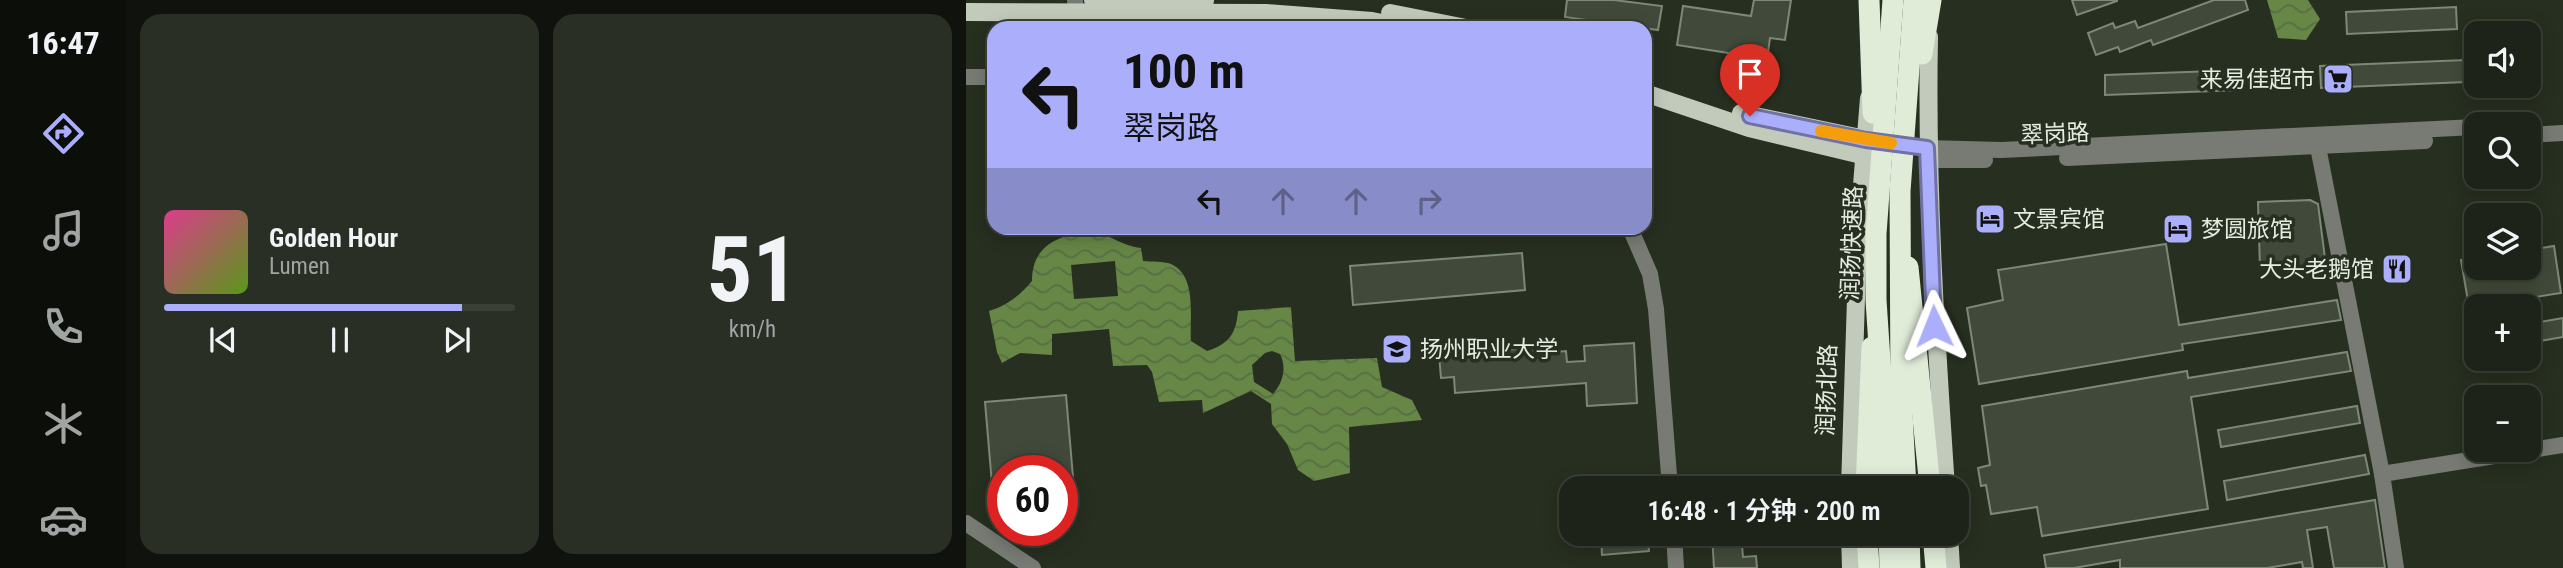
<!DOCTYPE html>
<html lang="zh">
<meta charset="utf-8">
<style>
:root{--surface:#1d2318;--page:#2a2f25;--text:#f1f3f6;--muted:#a0a4a2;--line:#3b4037;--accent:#abaffb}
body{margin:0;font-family:"Roboto Condensed","Noto Sans SC",sans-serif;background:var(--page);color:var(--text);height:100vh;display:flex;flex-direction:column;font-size:26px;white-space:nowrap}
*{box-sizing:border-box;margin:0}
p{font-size:23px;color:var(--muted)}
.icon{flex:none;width:38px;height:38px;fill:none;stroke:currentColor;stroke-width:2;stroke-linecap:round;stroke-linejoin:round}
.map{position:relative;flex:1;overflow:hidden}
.sheet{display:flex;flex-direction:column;gap:14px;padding:14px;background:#10130d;width:840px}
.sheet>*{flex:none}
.top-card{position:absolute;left:21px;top:21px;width:665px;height:214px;border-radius:21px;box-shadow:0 4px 18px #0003,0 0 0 2px var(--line);background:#abaffb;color:#111;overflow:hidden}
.tools{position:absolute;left:1498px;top:21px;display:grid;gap:14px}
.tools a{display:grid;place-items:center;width:77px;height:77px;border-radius:14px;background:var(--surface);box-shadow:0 4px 18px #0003,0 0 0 2px var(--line);font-size:35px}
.speed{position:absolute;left:21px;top:455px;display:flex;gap:14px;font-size:35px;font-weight:700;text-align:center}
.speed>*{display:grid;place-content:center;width:91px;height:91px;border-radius:50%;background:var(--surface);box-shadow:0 4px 18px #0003,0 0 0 2px var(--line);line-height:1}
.speed .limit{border:10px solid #d22;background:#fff;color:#111}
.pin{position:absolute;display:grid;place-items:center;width:60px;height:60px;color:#fff;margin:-72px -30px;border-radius:50% 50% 50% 0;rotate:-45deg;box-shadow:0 0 7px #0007}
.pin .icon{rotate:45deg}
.me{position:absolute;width:77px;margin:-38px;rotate:358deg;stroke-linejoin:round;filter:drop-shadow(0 0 5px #0008)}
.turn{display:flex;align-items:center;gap:24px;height:147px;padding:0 21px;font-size:32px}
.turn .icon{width:91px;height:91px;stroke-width:2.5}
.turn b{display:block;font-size:49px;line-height:60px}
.lanes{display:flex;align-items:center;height:66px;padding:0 21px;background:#0003;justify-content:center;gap:35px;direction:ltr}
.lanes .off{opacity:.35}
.sheet .tile{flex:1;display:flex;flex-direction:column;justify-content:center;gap:10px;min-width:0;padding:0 24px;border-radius:21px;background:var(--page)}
.sheet .dial{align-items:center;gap:0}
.dial b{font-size:91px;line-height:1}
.song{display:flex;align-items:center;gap:21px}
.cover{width:84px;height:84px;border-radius:10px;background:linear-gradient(135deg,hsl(330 70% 55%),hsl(90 70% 35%))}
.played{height:7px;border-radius:4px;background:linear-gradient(90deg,var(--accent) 85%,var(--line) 85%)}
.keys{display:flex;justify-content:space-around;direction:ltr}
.sheet .tiles{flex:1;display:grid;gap:14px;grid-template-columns:repeat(2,1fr)}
.trip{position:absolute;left:593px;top:476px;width:410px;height:70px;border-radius:21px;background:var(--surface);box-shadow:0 4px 18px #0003,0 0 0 2px var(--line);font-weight:600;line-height:70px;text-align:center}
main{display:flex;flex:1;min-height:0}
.menu{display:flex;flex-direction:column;width:126px;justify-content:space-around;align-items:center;background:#0c0e0a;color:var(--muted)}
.menu .icon{width:49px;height:49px}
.menu .on{color:var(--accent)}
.menu b{font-size:32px;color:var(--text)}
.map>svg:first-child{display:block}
.water{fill:url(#water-waves);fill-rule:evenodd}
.building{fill:#414a3a;stroke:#7e8877;stroke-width:2}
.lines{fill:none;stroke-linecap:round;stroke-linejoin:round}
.minor{stroke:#777b73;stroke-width:16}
.major{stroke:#c2cbbb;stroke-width:18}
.highway{stroke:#e0ebd8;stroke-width:21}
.highway-bridge{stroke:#e0ebd8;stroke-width:21}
.route-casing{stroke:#6f72a3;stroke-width:18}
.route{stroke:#abaffb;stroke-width:12}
.slow{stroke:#f59e0b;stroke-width:12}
.labels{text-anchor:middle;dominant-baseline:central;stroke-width:7;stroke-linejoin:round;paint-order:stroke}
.poi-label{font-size:23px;fill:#e5ebe1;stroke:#272f20;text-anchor:start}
.street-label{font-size:23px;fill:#e5ebe1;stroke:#272f20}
</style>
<main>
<nav class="menu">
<b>16:47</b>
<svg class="icon on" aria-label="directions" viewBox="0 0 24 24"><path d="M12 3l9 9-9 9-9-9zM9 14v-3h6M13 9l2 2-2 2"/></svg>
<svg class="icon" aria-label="music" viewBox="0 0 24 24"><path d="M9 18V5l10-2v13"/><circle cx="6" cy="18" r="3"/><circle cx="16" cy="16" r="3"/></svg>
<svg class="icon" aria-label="phone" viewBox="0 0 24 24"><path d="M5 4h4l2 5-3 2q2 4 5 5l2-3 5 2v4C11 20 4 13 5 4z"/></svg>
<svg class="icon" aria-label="climate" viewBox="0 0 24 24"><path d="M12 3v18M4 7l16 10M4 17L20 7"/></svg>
<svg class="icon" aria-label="car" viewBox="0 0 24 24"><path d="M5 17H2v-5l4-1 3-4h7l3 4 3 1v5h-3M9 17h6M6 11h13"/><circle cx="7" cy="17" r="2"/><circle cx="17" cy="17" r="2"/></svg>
</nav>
<section class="sheet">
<div class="tiles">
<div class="tile">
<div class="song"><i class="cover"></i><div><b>Golden Hour</b><p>Lumen</p></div></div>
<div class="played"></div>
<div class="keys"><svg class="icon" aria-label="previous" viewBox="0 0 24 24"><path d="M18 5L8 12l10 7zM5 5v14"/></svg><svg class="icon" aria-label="pause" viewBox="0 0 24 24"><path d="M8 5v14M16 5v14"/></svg><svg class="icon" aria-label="next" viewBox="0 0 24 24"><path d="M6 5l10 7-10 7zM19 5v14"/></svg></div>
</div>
<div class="tile dial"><b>51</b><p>km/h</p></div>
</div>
</section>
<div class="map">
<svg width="1597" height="568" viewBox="0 0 1597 568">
<defs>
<pattern id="water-waves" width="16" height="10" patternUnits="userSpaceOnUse" patternTransform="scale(1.75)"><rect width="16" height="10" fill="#668746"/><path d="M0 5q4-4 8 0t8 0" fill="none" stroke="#596d45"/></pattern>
</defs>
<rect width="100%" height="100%" fill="#272f20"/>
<g class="water">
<polygon points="1301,0 1342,0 1354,19 1340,40 1312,38"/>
<path d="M122 231C143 233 155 246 175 248L177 261C185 262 197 261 205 264 232 276 223 319 225 341L241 351C263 344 270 334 272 311L325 307 329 361 411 358 416 387 446 400 456 420 383 427 384 473 348 481 332 470 321 444 306 424 305 404 285 391 237 413 236 400 193 402 186 372 181 365 147 366 143 329 86 334V355L54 353 36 363 31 352 23 311C42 305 53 296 66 281 66 246 91 236 122 231ZM149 261 152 296 108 299 105 265ZM306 351 314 354C321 368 317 382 307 394L288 382 286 365 299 353Z"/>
</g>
<g class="building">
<polygon points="601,0 648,0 696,6 692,30 599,17"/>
<polygon points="788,0 825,0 819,40 804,38 801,59 711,45 717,6 785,16"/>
<polygon points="1106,0 1151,0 1151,1 1111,15"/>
<polygon points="1248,0 1279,0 1282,10 1187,45 1185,40 1154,52 1152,47 1130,55 1122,33 1147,23 1149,28 1169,21 1172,28"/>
<polygon points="1490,7 1491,29 1381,34 1380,12"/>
<polygon points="1499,60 1500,82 1355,88 1354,66"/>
<polygon points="1275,70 1276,90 1139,95 1139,75"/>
<polygon points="1344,200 1352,204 1360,266 1294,268 1292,202"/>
<polygon points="1200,244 1213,325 1371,300 1375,320 1216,344 1217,350 1013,384 1001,308 1037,300 1032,270"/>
<polygon points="1588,246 1595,293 1503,307 1495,260 1510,258 1510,268 1563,268 1563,250"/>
<polygon points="556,253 559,290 387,305 384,266"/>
<polygon points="1597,318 1597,337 1563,343 1563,324"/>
<polygon points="668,343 671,403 621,406 620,383 489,393 488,377 475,378 473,355 589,346 590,352 600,351 601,362 619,361 618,346"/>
<polygon points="1381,352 1385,371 1225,397 1242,509 1076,536 1071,507 1025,514 1020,485 1015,486 1012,468 1024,465 1016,406 1221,371 1222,378"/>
<polygon points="100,395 107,477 96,478 96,471 37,471 37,483 26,484 19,402"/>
<polygon points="1391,406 1394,423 1255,447 1252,430"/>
<polygon points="1399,455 1403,474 1261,500 1258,481"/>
<polygon points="1409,500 1419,568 1368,568 1361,527 1341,530 1347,568 1337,568 1336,562 1301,568 1154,568 1154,560 1108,568 1080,568 1078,555"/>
<polygon points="635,534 681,534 683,551 636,555"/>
<polygon points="746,534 775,534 777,557 790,556 791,568 748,568"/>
</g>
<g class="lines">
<g class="minor">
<polyline points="109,0 111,28"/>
<polyline points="0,77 28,77"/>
<polyline points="1563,135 1597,133"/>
<polyline points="1352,147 1416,474 1430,568"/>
<polyline points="961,148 1035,150 1510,127"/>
<polyline points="1101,158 1459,141"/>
<polyline points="962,160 1019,160"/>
<polyline points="664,228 684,274 690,309 704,488"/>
<polyline points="1416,474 1597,445"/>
<polyline points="0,523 67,568"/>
<polyline points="708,534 710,568"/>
</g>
<g class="major">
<polyline points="127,0 239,1"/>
<polyline points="0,12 300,13 406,21 442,28"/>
<polyline points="424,13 500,28"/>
<path d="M963 37C960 188 970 338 980 488"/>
<polyline points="679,93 783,128 908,158"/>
<polyline points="775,113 909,141"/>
<polyline points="884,488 892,235 903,98"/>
<polyline points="884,534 885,568"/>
<polyline points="983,534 985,568"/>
</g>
<g class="highway">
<polyline points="942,267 964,488"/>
<polyline points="935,394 940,488"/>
<polyline points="917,406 921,488"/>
<polyline points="900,488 906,347"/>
<polyline points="901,534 903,568"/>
<polyline points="923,534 924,568"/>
<polyline points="943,534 944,568"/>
<polyline points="967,534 970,568"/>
</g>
<g class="highway-bridge">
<polyline points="903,0 907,113"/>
<polyline points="956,54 965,0"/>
<polyline points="935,394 934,191 948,0"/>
<polyline points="917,406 910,300 910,234 927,0"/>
</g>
</g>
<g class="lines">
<g class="route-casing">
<polyline id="route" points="784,116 900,140 961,148 968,326"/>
</g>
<use href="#route" class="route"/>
<polyline class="slow" points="855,131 925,143"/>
</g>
<defs>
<g id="supermarket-square" transform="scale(1.575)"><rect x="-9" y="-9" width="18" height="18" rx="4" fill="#abaffb" stroke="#272f20"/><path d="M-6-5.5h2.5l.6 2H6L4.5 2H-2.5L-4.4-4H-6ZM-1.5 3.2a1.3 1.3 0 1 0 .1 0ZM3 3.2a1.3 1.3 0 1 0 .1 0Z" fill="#111"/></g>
<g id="hotel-square" transform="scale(1.575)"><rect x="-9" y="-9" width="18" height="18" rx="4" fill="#abaffb" stroke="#272f20"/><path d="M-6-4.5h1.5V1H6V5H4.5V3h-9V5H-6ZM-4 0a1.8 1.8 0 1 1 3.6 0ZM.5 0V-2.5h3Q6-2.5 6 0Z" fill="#111"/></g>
<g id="restaurant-square" transform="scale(1.575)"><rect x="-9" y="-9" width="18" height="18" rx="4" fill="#abaffb" stroke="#272f20"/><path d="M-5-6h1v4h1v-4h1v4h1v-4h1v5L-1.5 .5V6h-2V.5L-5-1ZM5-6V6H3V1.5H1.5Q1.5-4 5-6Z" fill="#111"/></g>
<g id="university-square" transform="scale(1.575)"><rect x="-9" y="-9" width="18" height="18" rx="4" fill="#abaffb" stroke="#272f20"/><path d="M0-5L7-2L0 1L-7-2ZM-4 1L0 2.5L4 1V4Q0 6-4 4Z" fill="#111"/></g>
</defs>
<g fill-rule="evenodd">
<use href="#supermarket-square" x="1372" y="79"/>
<use href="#hotel-square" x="1024" y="219"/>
<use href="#hotel-square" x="1212" y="229"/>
<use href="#restaurant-square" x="1431" y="269"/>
<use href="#university-square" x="431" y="349"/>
</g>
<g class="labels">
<g class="poi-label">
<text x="1349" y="79" text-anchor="end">来易佳超市</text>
<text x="1047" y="219">文景宾馆</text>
<text x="1235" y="229">梦圆旅馆</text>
<text x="1408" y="269" text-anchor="end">大头老鹅馆</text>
<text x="454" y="349">扬州职业大学</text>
</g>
<g class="street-label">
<text transform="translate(1089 134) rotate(-2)">翠岗路</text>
<text transform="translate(886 243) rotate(-88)">润扬快速路</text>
<text transform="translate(861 390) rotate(-88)">润扬北路</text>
</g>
</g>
</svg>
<div class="tools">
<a><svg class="icon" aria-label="sound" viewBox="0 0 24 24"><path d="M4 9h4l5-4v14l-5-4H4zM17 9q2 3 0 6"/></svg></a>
<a><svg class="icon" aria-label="search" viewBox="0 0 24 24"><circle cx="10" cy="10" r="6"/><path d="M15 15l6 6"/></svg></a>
<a><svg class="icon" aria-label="layers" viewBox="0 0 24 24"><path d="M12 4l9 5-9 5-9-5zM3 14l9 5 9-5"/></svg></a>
<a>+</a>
<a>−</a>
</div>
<div class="speed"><div class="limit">60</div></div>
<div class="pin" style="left:784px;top:116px;background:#d93025"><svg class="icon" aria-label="arrive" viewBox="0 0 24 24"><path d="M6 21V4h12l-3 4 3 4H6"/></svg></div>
<svg class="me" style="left:968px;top:326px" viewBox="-20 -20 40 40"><path d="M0-17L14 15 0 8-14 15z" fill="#abaffb" stroke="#fff" stroke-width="4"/></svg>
<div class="trip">16:48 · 1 分钟 · 200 m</div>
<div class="top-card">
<div class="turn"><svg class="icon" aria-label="left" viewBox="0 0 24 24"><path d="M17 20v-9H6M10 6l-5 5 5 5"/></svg><div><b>100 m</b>翠岗路</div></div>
<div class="lanes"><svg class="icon" aria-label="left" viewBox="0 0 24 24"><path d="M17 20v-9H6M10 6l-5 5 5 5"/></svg><svg class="icon off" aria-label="ahead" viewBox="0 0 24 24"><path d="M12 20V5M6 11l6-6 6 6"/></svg><svg class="icon off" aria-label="ahead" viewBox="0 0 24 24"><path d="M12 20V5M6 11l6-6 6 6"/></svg><svg class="icon off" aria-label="right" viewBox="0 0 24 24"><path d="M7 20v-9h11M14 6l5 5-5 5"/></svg></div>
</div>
</div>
</main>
